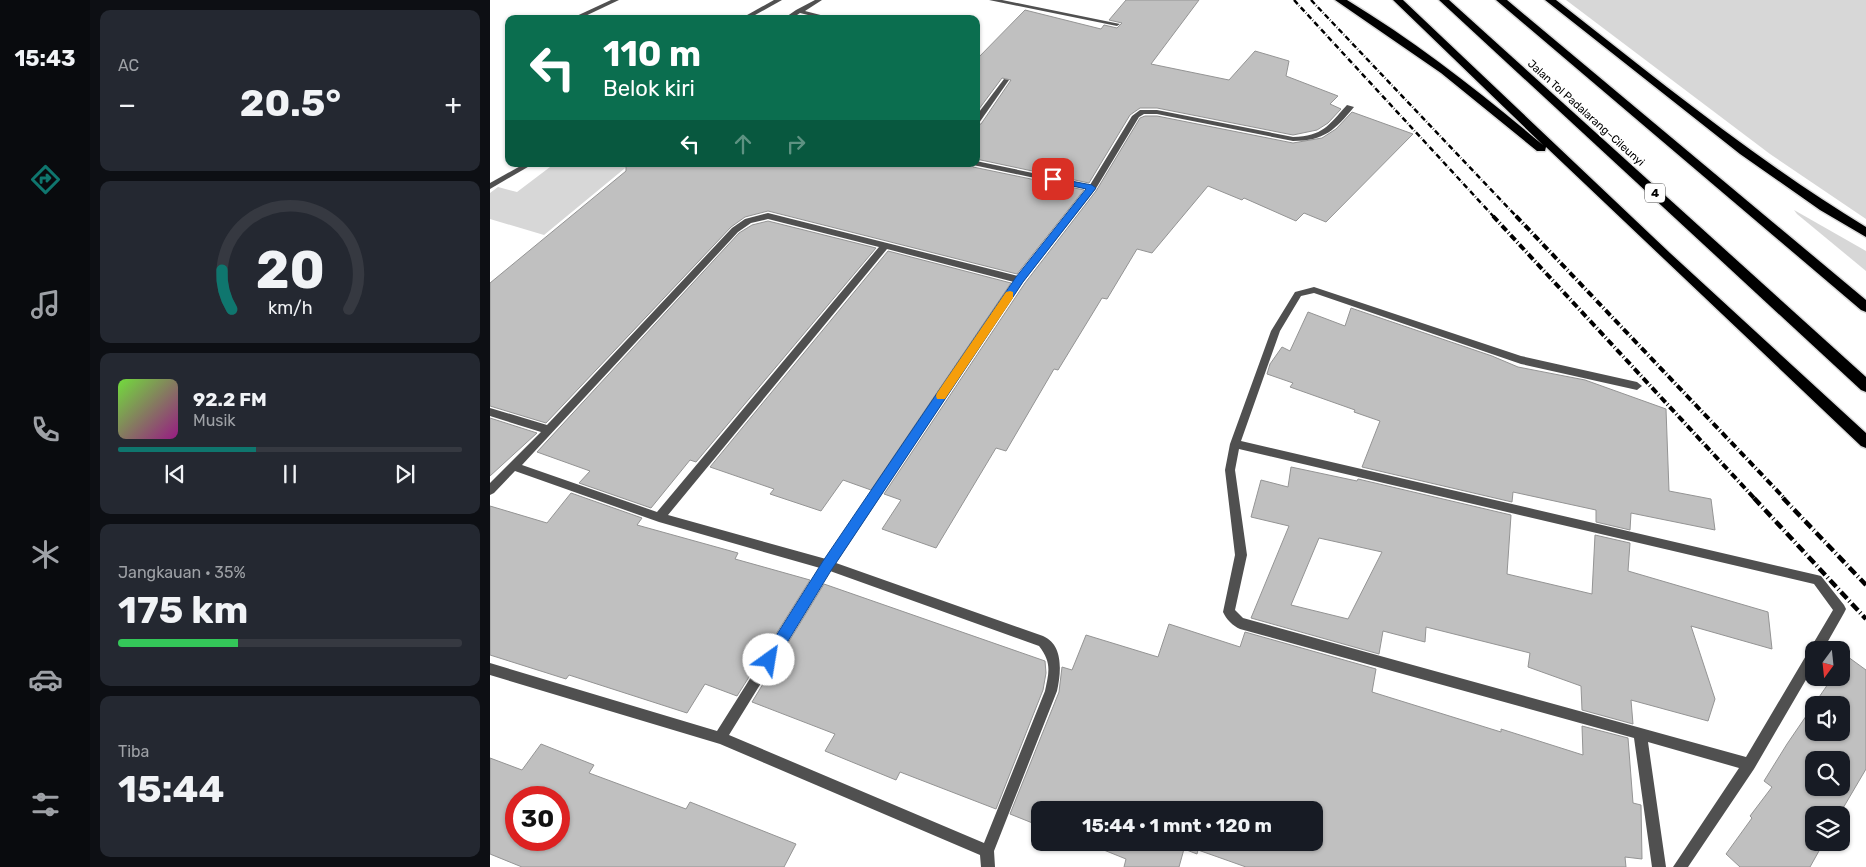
<!DOCTYPE html>
<html lang="id">
<meta charset="utf-8">
<style>
:root{--surface:#171b24;--page:#242831;--text:#f1f3f6;--muted:#9ea1a6;--line:#363941;--accent:#0f766e}
body{margin:0;font-family:Rubik,sans-serif;background:var(--page);color:var(--text);height:100vh;display:flex;flex-direction:column;font-size:19px;white-space:nowrap}
*{box-sizing:border-box;margin:0}
p{font-size:16px;color:var(--muted)}
.icon{flex:none;width:28px;height:28px;fill:none;stroke:currentColor;stroke-width:2;stroke-linecap:round;stroke-linejoin:round}
.map{position:relative;flex:1;overflow:hidden}
.panel{display:flex;flex-direction:column;gap:10px;padding:10px;background:#0d0f14;width:400px}
.panel>*{flex:none}
.banner{position:absolute;left:15px;top:15px;width:475px;height:152px;border-radius:10px;box-shadow:0 1px 4px #0004;background:#0b6e4f;color:#fff;overflow:hidden}
.needle{width:32px;rotate:195deg}
.controls{position:absolute;left:1315px;top:641px;display:grid;gap:10px}
.controls a{display:grid;place-items:center;width:45px;height:45px;border-radius:10px;background:var(--surface);box-shadow:0 1px 4px #0004;font-size:25px}
.speed{position:absolute;left:15px;top:786px;display:flex;gap:10px;font-size:25px;font-weight:700;text-align:center}
.speed>*{display:grid;place-content:center;width:65px;height:65px;border-radius:50%;background:var(--surface);box-shadow:0 1px 4px #0004;line-height:1}
.speed .limit{border:8px solid #d22;background:#fff;color:#111}
.pin{position:absolute;display:grid;place-items:center;width:42px;height:42px;color:#fff;margin:-21px;border-radius:10px;box-shadow:0 2px 8px #0006}
.me{position:absolute;width:55px;margin:-28px;rotate:32deg;stroke-linejoin:round;filter:drop-shadow(0 0 4px #0008)}
.turn{display:flex;align-items:center;gap:18px;height:105px;padding:0 15px;font-size:22px}
.turn .icon{width:65px;height:65px;stroke-width:2.5}
.turn b{display:block;font-size:35px;line-height:42px}
.lanes{display:flex;align-items:center;height:48px;padding:0 15px;background:#0003;justify-content:center;gap:25px;direction:ltr}
.lanes .off{opacity:.35}
.big{font-size:38px;font-weight:700;line-height:1.1}
.panel .widget{flex:1;display:flex;flex-direction:column;justify-content:center;gap:8px;min-width:0;padding:0 18px;border-radius:10px;background:var(--page)}
.panel .dial{align-items:center;gap:0}
.dial svg{height:130px;overflow:visible;fill:none;stroke:var(--line);stroke-width:7;stroke-linecap:round;text-anchor:middle}
.dial text{fill:var(--text);stroke:none}
.song{display:flex;align-items:center;gap:15px}
.cover{width:60px;height:60px;border-radius:8px;background:linear-gradient(135deg,hsl(100 70% 55%),hsl(310 70% 35%))}
.played{height:5px;border-radius:2px;background:linear-gradient(90deg,var(--accent) 40%,var(--line) 40%)}
.keys{display:flex;justify-content:space-around;direction:ltr}
.heat{display:flex;justify-content:space-between;align-items:center;font-size:28px;direction:ltr}
.charge{height:8px;border-radius:4px;background:linear-gradient(90deg,#34c759 35%,var(--line) 0)}
.trip{position:absolute;left:541px;top:801px;width:292px;height:50px;border-radius:10px;background:var(--surface);box-shadow:0 1px 4px #0004;font-weight:700;line-height:50px;text-align:center}
main{display:flex;flex:1;min-height:0}
.tabs{display:flex;flex-direction:column;width:90px;justify-content:space-around;align-items:center;background:#090b0e;color:var(--muted)}
.tabs .icon{width:35px;height:35px}
.tabs .selected{color:var(--accent)}
.tabs b{font-size:22px;color:var(--text)}
.map>svg:first-child{display:block}
.green{fill:#d7d7d7}
.building{fill:#c0c0c0;stroke:#949494;fill-rule:evenodd}
.lines{fill:none;stroke-linecap:round;stroke-linejoin:round}
.highway-casing{stroke:#dbdbdb;stroke-width:3}
.street{fill:#505050;fill-rule:evenodd}
.highway{fill:#000;fill-rule:evenodd}
.rail-far2{stroke:#000;stroke-width:2.5;stroke-dasharray:5.5 2 0.5 2;stroke-linecap:butt}
.rail-far1{stroke:#000;stroke-width:4;stroke-dasharray:7 2.5 1 2.5;stroke-linecap:butt}
.rail{stroke:#000;stroke-width:4.5;stroke-dasharray:9 3 1 3;stroke-linecap:butt}
.route{fill:#1a73e8;stroke:#114b97}
.slow{fill:#f59e0b}
.labels{text-anchor:middle;dominant-baseline:central;stroke-width:4;stroke-linejoin:round;paint-order:stroke}
.far-street-label{font-size:11px;fill:#000;stroke:#fff}
.shield{fill:#fff;stroke:#4c4c4c;stroke-width:1}
.shield-label{font-size:12px;font-weight:bold;fill:#000}
</style>
<main>
<nav class="tabs">
<b>15:43</b>
<svg class="icon selected" aria-label="directions" viewBox="0 0 24 24"><path d="M12 3l9 9-9 9-9-9zM9 14v-3h6M13 9l2 2-2 2"/></svg>
<svg class="icon" aria-label="music" viewBox="0 0 24 24"><path d="M9 18V5l10-2v13"/><circle cx="6" cy="18" r="3"/><circle cx="16" cy="16" r="3"/></svg>
<svg class="icon" aria-label="phone" viewBox="0 0 24 24"><path d="M5 4h4l2 5-3 2q2 4 5 5l2-3 5 2v4C11 20 4 13 5 4z"/></svg>
<svg class="icon" aria-label="climate" viewBox="0 0 24 24"><path d="M12 3v18M4 7l16 10M4 17L20 7"/></svg>
<svg class="icon" aria-label="car" viewBox="0 0 24 24"><path d="M5 17H2v-5l4-1 3-4h7l3 4 3 1v5h-3M9 17h6M6 11h13"/><circle cx="7" cy="17" r="2"/><circle cx="17" cy="17" r="2"/></svg>
<svg class="icon" aria-label="filters" viewBox="0 0 24 24"><path d="M4 7h16M4 17h16"/><circle cx="9" cy="7" r="2"/><circle cx="15" cy="17" r="2"/></svg>
</nav>
<section class="panel">
<div class="widget"><p>AC</p>
<div class="heat"><a>−</a><b class="big">20.5°</b><a>+</a></div>
</div>
<div class="widget dial"><svg viewBox="0 0 100 80">
<path d="M14 69A42 42 0 1 1 86 69"/>
<path d="M14 69A42 42 0 0 1 8 45" stroke="#0f766e"/>
<text x="50" y="56" font-size="32" font-weight="700">20</text>
<text x="50" y="72" font-size="11">km/h</text>
</svg></div>
<div class="widget">
<div class="song"><i class="cover"></i><div><b>92.2 FM</b><p>Musik</p></div></div>
<div class="played"></div>
<div class="keys"><svg class="icon" aria-label="previous" viewBox="0 0 24 24"><path d="M18 5L8 12l10 7zM5 5v14"/></svg><svg class="icon" aria-label="pause" viewBox="0 0 24 24"><path d="M8 5v14M16 5v14"/></svg><svg class="icon" aria-label="next" viewBox="0 0 24 24"><path d="M6 5l10 7-10 7zM19 5v14"/></svg></div>
</div>
<div class="widget"><p>Jangkauan · 35%</p><b class="big">175 km</b><div class="charge"></div></div>
<div class="widget"><p>Tiba</p><b class="big">15:44</b></div>
</section>
<div class="map">
<svg width="1376" height="867" viewBox="0 0 1376 867">
<rect width="100%" height="100%" fill="#fff"/>
<g class="green">
<polygon points="1076,0 1376,0 1376,219 1280,154"/>
<polygon points="64,164 140,164 54,235 0,219 0,193 8,187 27,192"/>
<polygon points="1304,210 1376,251 1376,271 1307,214"/>
</g>
<g class="building">
<polygon points="636,0 709,0 661,64 739,80 765,51 799,61 796,76 848,96 840,104 851,109 838,123 827,130 803,135 667,108 650,108 640,115 599,183 486,159 486,125 491,124 521,80 512,78 486,113 486,60 535,10 611,29 614,25 627,28 632,23 619,20"/>
<polygon points="862,112 923,134 836,222 814,213 806,221 754,198 752,200 718,186 662,253 647,249 617,299 612,298 568,370 564,369 516,451 506,448 446,548 392,529 411,500 394,494 535,283 606,191 650,118 655,116 667,116 803,143 832,138 846,129"/>
<polygon points="136,164 482,164 483,167 594,190 527,274 278,211 255,217 241,227 56,423 0,406 0,283 136,171"/>
<polygon points="278,221 386,248 206,462 200,460 161,508 89,483 100,471 47,452 249,233 262,225"/>
<polygon points="398,251 521,283 381,490 353,480 331,511 280,494 284,489 220,467"/>
<polygon points="861,308 1002,356 1028,367 1095,380 1176,409 1179,491 1221,499 1225,530 1141,513 1140,530 1106,522 1106,510 1023,492 1022,502 872,467 890,421 864,412 865,410 800,387 803,383 777,374 780,364 792,347 800,351 818,312 855,326"/>
<polygon points="0,418 47,433 0,476"/>
<path d="M801 467 867 481 868 479 1021 515 1017 574 1102 594 1105 535 1140 543 1138 571 1278 612 1282 649 1201 626 1225 699 1218 721 1141 700 1143 724 1092 710 1091 686 1038 667 1040 653 936 627 935 642 893 631 889 654 761 618 799 526 761 517 771 480 798 487ZM829 538 892 552 858 619 801 605Z"/>
<polygon points="81,493 152,518 147,525 248,553 245,559 320,580 247,696 215,684 197,713 79,675 76,679 0,655 0,506 57,523"/>
<polygon points="334,584 555,661 556,673 553,690 506,809 410,772 406,780 335,751 345,734 262,702"/>
<polygon points="679,624 750,647 755,632 886,669 882,692 1011,732 1011,729 1093,755 1092,726 1138,738 1143,803 1151,805 1152,859 1135,857 1136,867 756,867 708,850 707,854 694,849 689,867 634,867 636,859 594,842 825,842 825,810 550,810 550,826 520,814 569,692 572,667 582,670 596,635 668,657"/>
<path d="M1354 654 1376 670V769L1349 815H1324V842H1334L1320 867H1250L1236 854 1262 818 1260 816 1282 787 1274 781 1297 744 1338 684 1335 682 1338 678H1351V657ZM1324 705H1351V732H1324ZM1324 760H1351V788H1324Z"/>
<path d="M51 744 104 765 99 773 196 809 200 802 306 844 294 867H32L0 854V758L32 770ZM26 798H69V840H26Z"/>
</g>
<g class="lines">
<g class="highway-casing">
<g id="highway">
<path d="M845 0H857C926 42 990 92 1053 145L903 0H913L1180 253 1376 433V448L1371 446 1056 147 1055 151H1047L951 73Z"/>
<polygon points="949,0 959,0 1376,377 1376,392 1371,390"/>
<polygon points="1006,0 1017,0 1376,300 1376,312 1371,310"/>
<path d="M1055 0H1066C1167 79 1266 160 1376 227V237L1330 210 1250 154Z"/>
</g>
</g>
<g class="street">
<polygon points="121,0 129,0 89,19 80,19"/>
<polygon points="284,0 292,0 258,19 250,19"/>
<polygon points="325,0 332,0 315,11 346,19 334,19 310,13 301,19 293,19 306,10"/>
<polygon points="499,0 512,0 630,24 627,26"/>
<polygon points="514,79 519,80 489,123 486,123 486,116"/>
<path d="M857 105 864 107C845 130 834 141 803 141L667 114H654L649 117 605 190 533 282 346 563 553 636C574 645 571 673 567 691L504 851 505 867H491L490 855 230 744 0 675V663L227 731 330 568 169 522 25 471 4 493 0 495V483L51 432 0 416V408L57 425 242 228 255 219 278 213 528 276 597 189 483 165 486 164V161L600 185 642 116 650 110H667L803 137C833 136 838 126 857 105ZM278 219 389 247 167 512 32 465 248 232 261 223ZM397 249 524 282 336 559 178 515ZM340 571 549 646C562 663 559 672 555 691L494 843 239 735Z"/>
<polygon points="34,164 43,164 0,189 0,183"/>
<path d="M824 287 1031 356 1147 382 1152 386 1147 390 1031 364 824 293 811 296 790 331 751 441 1327 575 1331 576 1354 605 1356 609 1354 613 1333 650H1324V666L1264 769 1198 867H1183L1249 768 1158 742 1176 867H1162L1144 738 750 629C743 626 736 619 733 612L745 555 735 470 740 444 781 331 805 292ZM749 449 1324 584 1343 610 1256 757 753 618 745 610 757 555 745 470Z"/>
</g>
<use href="#highway" class="highway"/>
<g class="rail-far2">
<polyline points="804,0 1004,217"/>
<polyline points="821,0 1027,217"/>
</g>
<g class="rail-far1">
<polyline points="1003,216 1265,499"/>
<polyline points="1026,216 1295,499"/>
</g>
<g class="rail">
<polyline points="1264,498 1376,619"/>
<polyline points="1293,498 1376,585"/>
</g>
</g>
<polygon class="route" points="560,177 602,185 606,188 533,282 342,569 284,664 279,666 274,664 272,660 274,655 333,561 526,277 596,189 560,181"/>
<polygon class="slow" points="520,291 523,292 523,298 455,399 447,399 446,396 447,393 516,292"/>
<g class="labels">
<g class="far-street-label">
<text transform="translate(1096 113) rotate(42)">Jalan Tol Padalarang–Cileunyi</text>
</g>
<rect class="shield" x="1155" y="183.5" width="20" height="19" rx="4"/>
<g class="shield-label">
<text x="1165" y="193">4</text>
</g>
</g>
</svg>
<div class="controls">
<a><svg class="needle" viewBox="-14 -14 28 28"><path d="M0-13l5 13h-10z" fill="#e53935"/><path d="M0 13l5-13h-10z" fill="#9ea1a6"/></svg></a>
<a><svg class="icon" aria-label="sound" viewBox="0 0 24 24"><path d="M4 9h4l5-4v14l-5-4H4zM17 9q2 3 0 6"/></svg></a>
<a><svg class="icon" aria-label="search" viewBox="0 0 24 24"><circle cx="10" cy="10" r="6"/><path d="M15 15l6 6"/></svg></a>
<a><svg class="icon" aria-label="layers" viewBox="0 0 24 24"><path d="M12 4l9 5-9 5-9-5zM3 14l9 5 9-5"/></svg></a>
</div>
<div class="speed"><div class="limit">30</div></div>
<div class="pin" style="left:563px;top:179px;background:#d93025"><svg class="icon" aria-label="arrive" viewBox="0 0 24 24"><path d="M6 21V4h12l-3 4 3 4H6"/></svg></div>
<svg class="me" style="left:279px;top:660px" viewBox="-20 -20 40 40"><circle r="19" fill="#fff"/><path d="M0-13L10 11 0 6-10 11z" fill="#1a73e8"/></svg>
<div class="trip">15:44 · 1 mnt · 120 m</div>
<div class="banner">
<div class="turn"><svg class="icon" aria-label="left" viewBox="0 0 24 24"><path d="M17 20v-9H6M10 6l-5 5 5 5"/></svg><div><b>110 m</b>Belok kiri</div></div>
<div class="lanes"><svg class="icon" aria-label="left" viewBox="0 0 24 24"><path d="M17 20v-9H6M10 6l-5 5 5 5"/></svg><svg class="icon off" aria-label="ahead" viewBox="0 0 24 24"><path d="M12 20V5M6 11l6-6 6 6"/></svg><svg class="icon off" aria-label="right" viewBox="0 0 24 24"><path d="M7 20v-9h11M14 6l5 5-5 5"/></svg></div>
</div>
</div>
</main>
